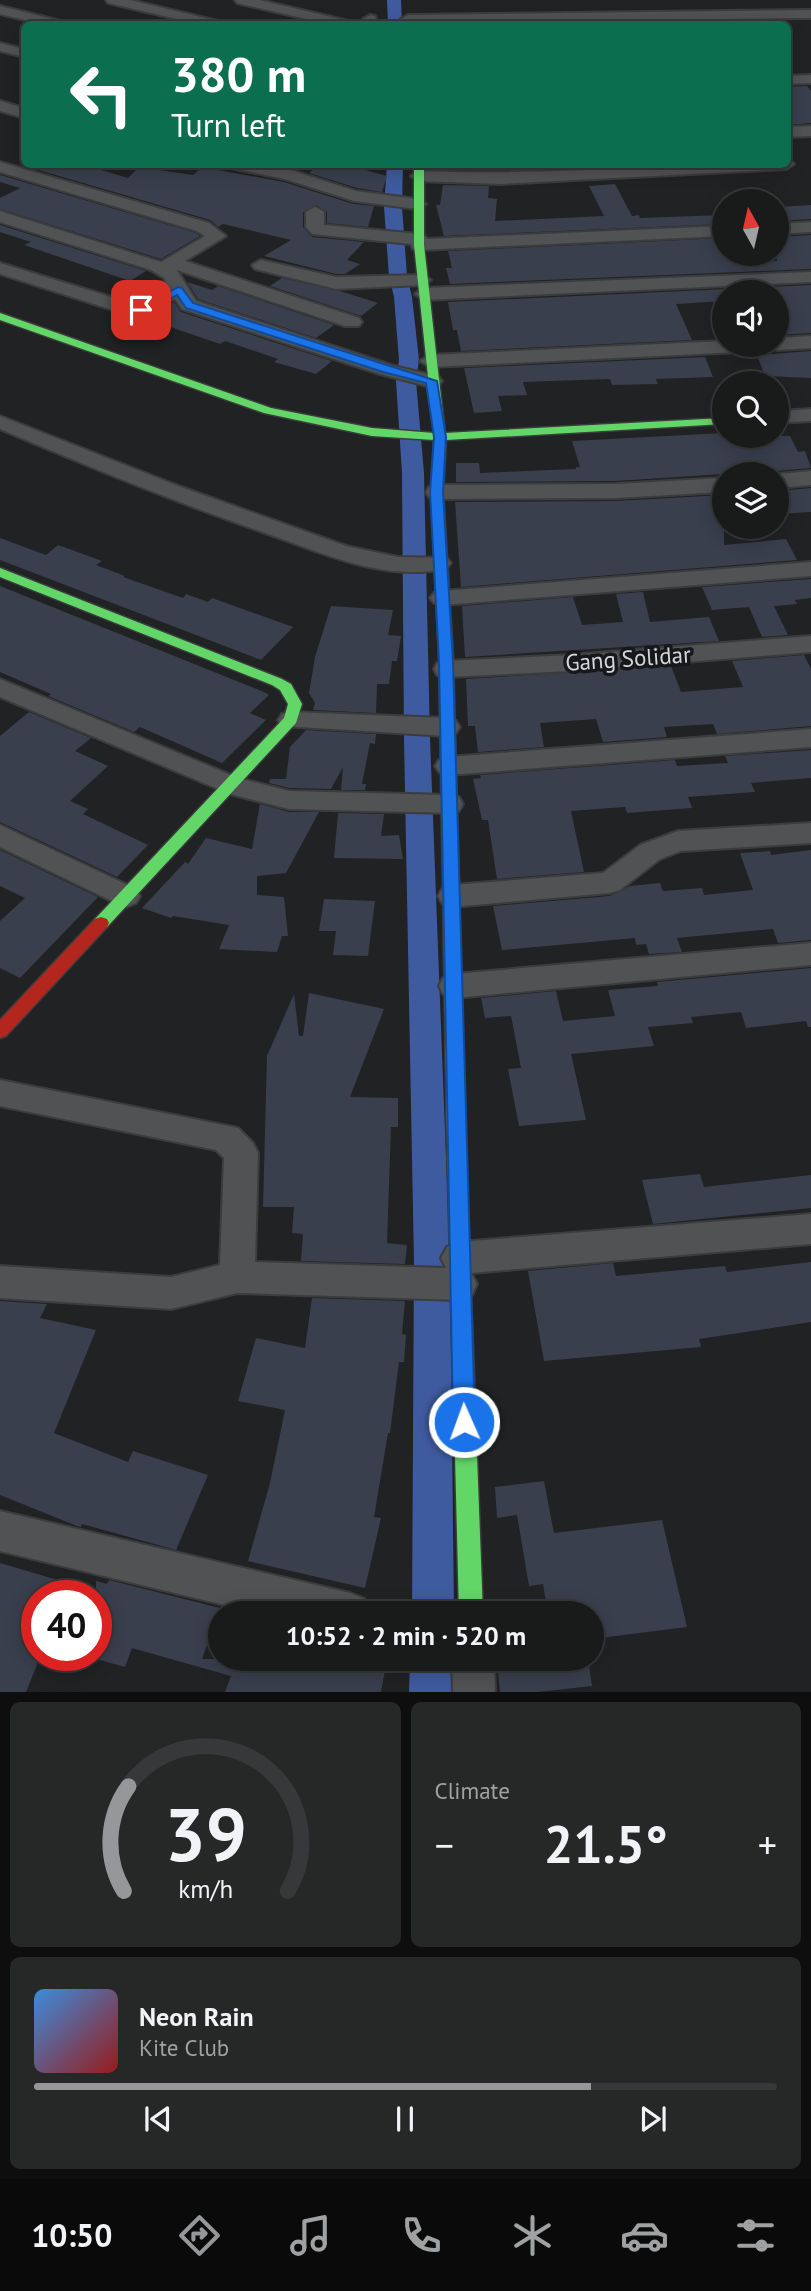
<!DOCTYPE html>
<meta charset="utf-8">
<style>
:root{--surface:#191a1a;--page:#262727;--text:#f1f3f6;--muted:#9fa1a2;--line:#373839;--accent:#969799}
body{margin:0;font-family:"PT Sans",sans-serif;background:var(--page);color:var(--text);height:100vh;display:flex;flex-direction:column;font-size:26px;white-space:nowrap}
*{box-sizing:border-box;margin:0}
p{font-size:23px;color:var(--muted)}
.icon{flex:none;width:38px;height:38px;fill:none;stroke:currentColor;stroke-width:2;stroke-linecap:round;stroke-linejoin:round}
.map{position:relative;height:1692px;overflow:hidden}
.side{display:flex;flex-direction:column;gap:10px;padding:10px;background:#0e0e0e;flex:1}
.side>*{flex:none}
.hud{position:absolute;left:21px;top:21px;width:770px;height:147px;border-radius:10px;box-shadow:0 4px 18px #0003,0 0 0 2px var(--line);background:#0b6e4f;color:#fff;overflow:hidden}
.needle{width:46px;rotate:352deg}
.tools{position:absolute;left:712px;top:189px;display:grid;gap:14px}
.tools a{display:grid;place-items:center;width:77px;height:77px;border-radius:50%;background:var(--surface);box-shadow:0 4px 18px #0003,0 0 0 2px var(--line);font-size:35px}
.speed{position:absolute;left:21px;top:1580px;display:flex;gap:14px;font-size:35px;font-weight:700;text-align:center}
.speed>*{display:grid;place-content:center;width:91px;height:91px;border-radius:50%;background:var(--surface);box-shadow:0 4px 18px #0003,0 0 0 2px var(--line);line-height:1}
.speed .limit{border:10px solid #d22;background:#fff;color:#111}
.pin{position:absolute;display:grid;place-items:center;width:60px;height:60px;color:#fff;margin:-30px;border-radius:14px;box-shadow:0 4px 10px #0006}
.me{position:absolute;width:77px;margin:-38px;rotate:358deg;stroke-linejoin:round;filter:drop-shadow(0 0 5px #0008)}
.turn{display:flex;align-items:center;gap:24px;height:147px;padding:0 35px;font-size:32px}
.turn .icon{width:91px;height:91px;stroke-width:2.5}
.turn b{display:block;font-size:49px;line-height:60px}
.big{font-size:52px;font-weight:600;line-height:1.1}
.side .widget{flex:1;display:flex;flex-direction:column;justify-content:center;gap:10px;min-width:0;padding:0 24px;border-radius:10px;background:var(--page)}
.side .dial{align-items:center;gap:0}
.dial svg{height:182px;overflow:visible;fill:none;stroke:var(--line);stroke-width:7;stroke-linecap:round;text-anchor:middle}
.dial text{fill:var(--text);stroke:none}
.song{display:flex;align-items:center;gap:21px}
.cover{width:84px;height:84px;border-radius:10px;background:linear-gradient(135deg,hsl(210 70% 55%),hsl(0 70% 35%))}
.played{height:7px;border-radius:4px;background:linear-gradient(90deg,var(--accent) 75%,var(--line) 75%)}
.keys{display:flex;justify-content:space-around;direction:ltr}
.heat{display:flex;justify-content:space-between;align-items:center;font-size:38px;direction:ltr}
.side .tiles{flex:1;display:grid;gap:10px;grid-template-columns:1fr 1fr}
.widget:last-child{grid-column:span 2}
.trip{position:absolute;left:208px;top:1601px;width:396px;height:70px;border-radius:35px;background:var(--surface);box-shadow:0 4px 18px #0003,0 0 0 2px var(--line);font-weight:600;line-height:70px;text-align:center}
.dock{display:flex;height:112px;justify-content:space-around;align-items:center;background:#0a0a0a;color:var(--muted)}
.dock .icon{width:49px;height:49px}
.dock .active{color:var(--accent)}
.dock b{font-size:32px;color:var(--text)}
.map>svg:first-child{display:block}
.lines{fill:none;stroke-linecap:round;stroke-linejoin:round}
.canal{fill:#3f5ba0;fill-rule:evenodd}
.building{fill:#393f4d}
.street-casing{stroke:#3b3c3d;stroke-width:4}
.fast-casing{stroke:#3b3c3d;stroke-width:3}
.slow-casing{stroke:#3b3c3d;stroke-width:3}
.jam-casing{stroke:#3b3c3d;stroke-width:3}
.street{fill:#515253;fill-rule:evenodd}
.fast{fill:#63d668;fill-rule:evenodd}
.slow{fill:#ff974d;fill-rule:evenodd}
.jam{fill:#b3261e;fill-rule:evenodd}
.route{fill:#1a73e8;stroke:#114b97;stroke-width:2}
.labels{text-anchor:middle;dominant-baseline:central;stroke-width:7;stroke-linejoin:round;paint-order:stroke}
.street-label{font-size:23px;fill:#d5d6d8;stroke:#17181b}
</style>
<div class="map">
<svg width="811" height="1693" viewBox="0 0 811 1693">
<rect width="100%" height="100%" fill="#212223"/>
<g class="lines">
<g class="canal">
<polygon points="387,0 401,0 402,24 388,24"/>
<polygon points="387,164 403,164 402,207 407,276 412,297 419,360 416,381 424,473 430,739 450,1262 454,1614 412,1614 414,1262 404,739 402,473 396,381 399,360 394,297 389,276 384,207"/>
<polygon points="410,1659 452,1659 451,1693 409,1693"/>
</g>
</g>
<g class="building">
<polygon points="788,87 807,86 811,91 811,123 788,125"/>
<polygon points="18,164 81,164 128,178 139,167 193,175 202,167 284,182 353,204 374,206 368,227 327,223 327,212 316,205 303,212 303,227 312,237 364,242 347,260 360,264 345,274 336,274 264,256 291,240 223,224 218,227 210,220"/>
<polygon points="319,164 344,164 387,176 382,192 357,188 309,173"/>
<polygon points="0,175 196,233 200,236 161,259 0,209 0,198 20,188 0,182"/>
<polygon points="615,184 632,216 639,215 640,218 724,215 724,224 444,236 436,205 440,205 443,185 489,186 488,198 497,199 495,221 604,216 589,186"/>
<polygon points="811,205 811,219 777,221 777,207"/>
<polygon points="0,225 146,271 130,281 24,245 31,242 0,232"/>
<polygon points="811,235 811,269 450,284 446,268 452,268 448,251 724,238 724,254 734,254 739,263 777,261 777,237"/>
<polygon points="282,278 340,291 378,303 361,316 270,286"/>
<polygon points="187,282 212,290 218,286 334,325 316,338 198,299"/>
<polygon points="811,285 811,333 777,335 777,292 724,292 724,301 676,304 692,340 461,351 457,330 453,330 448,302"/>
<polygon points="174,302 181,312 332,361 316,374 274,362 278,359 225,341 220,344 141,317"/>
<polygon points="811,351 811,378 765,376 757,355"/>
<polygon points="705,357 713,377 656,379 658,384 612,385 610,379 523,382 527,395 498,396 502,411 474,413 464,368"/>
<polygon points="724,433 724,436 790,436 798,452 805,451 811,468 777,471 774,474 724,474 615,481 456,482 456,463 479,463 480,473 576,469 576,467 580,467 572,441"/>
<polygon points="811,488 811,512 777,514 777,491"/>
<polygon points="724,495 724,545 786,539 797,560 461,587 455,502 615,501"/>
<polygon points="0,538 46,555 58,545 102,561 96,565 125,576 123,577 183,598 186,594 208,602 212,598 293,627 261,660 0,560"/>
<polygon points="811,579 811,598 795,600 797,604 774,606 788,635 762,637 749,607 712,610 702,587"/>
<polygon points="0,586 264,692 269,695 250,713 266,720 222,763 140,727 134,732 48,696 51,694 0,672"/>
<polygon points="643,592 650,622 709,617 719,641 465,657 462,606 573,597 582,625 623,622 616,594"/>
<polygon points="331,606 393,610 388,635 401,636 397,661 392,661 389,684 377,684 376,713 313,710 315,703 309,693 315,657"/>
<polygon points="804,655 811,669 811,726 717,734 713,724 664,727 667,737 603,742 596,719 540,723 544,747 478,752 475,726 468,726 466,679 671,666 681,692 743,687 732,661"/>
<polygon points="29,712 91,738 75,751 108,766 70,801 88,809 83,814 148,845 117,877 0,822 0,736"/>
<polygon points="306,730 376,734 375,744 370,743 362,784 366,784 365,790 341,790 343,767 331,789 289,788 269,783 270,779 286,779 290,747"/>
<polygon points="811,750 811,778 751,783 755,792 688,797 692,808 627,813 625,807 571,811 584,872 497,879 488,820 482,820 473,779 481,778 480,775 675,760 677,766 728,763 725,756"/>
<polygon points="260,804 289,812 319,812 286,873 257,876 257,895 284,897 288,936 282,936 277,952 219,949 229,925 173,916 171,918 142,908 185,862 188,864 206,838 252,849"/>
<polygon points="338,813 384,814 381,836 399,835 403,859 334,858"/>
<polygon points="0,850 98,897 20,978 0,968 0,921 25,898 0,886"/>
<polygon points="811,850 811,940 778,943 773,929 677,938 682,952 649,954 646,944 636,945 635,938 502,950 493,906 610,896 630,886 660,883 663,891 702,888 704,895 753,890 740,853 770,851 771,855"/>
<polygon points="324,899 375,901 368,956 333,955 336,931 319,931"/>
<polygon points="811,968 811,1027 808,1027 806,1021 746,1028 741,1012 691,1017 693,1023 648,1027 654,1046 571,1054 586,1120 519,1126 508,1069 521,1068 511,1016 485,1018 481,998 556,991 563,1021 615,1016 608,990 658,986 657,982"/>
<polygon points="309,993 384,1009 350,1097 398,1098 398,1127 391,1127 387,1243 407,1245 405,1264 301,1261 303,1234 292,1233 294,1207 263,1207 267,1056 294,994 299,1036 303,1036"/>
<polygon points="700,1174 704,1187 811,1175 811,1208 653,1224 642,1180"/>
<polygon points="811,1262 811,1322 699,1339 701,1347 544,1361 528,1271 613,1263 616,1276 725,1266 727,1272"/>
<polygon points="312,1298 405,1301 402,1334 406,1335 404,1362 399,1362 390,1433 388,1433 374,1517 381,1518 365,1588 248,1561 270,1483 285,1410 238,1401 256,1338 305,1348"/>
<polygon points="0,1301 47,1304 40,1318 96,1330 54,1433 128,1462 133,1451 208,1475 176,1550 82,1524 81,1527 77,1526 0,1495"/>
<polygon points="544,1481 554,1533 662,1520 687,1627 592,1639 592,1614 548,1614 543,1584 529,1586 517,1515 497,1518 495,1487"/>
<polygon points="0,1563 92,1590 92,1596 37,1596 37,1665 26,1692 0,1692"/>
<polygon points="109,1580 220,1608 202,1659 387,1659 381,1692 225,1692 231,1676 132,1648 125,1667 96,1659 96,1581 107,1584"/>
<polygon points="497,1659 588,1659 592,1686 538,1692 500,1692"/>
</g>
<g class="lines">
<g class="street-casing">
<g id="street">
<polygon points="106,0 130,0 218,21 220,24 198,24 108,3"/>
<polygon points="235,0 259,0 349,21 351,24 328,24 237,3"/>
<polygon points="0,6 61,21 63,24 41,24 0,14"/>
<polygon points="811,10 811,18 408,23 401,19 408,15"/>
<polygon points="370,15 375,16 378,24 364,24 363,19"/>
<polygon points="0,43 24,49 24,57 0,51"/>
<polygon points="811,75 811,83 788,84 788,76"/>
<polygon points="0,101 24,108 24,118 0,111"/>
<polygon points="811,126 811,136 788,137 788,127"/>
<path d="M788 159 794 164 786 169 500 184 419 181 411 176 419 171C542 176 664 164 788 164Z"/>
<polygon points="0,162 209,223 226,236 185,261 359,318 362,322 359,326 345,326 177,270 196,301 394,366 439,377 442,381 439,385 432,387 380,374 182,309 175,299 135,317 0,274 0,263 134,304 168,288 164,278 151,270 0,222 0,211 161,262 205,236 197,231 0,172"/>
<polygon points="224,164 260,164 294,171 356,191 417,199 426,204 417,209 354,201 285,179 226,167"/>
<polygon points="315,207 324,212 324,225 418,234 424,235 427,239 724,226 724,236 419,250 413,249 411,244 312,234 306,227 306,212"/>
<polygon points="811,222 811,232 777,234 777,224"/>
<polygon points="261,260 336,277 422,275 431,280 422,285 336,289 255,269 252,265"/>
<polygon points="811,272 811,282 424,300 415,294 424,288"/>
<polygon points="811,336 811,348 777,350 769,347 761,351 430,367 420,361 430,355 724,341 724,345 777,345 777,338"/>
<polygon points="811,409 811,421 777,423 777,411"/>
<path d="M0 416 181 487 346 546 398 557 447 558 451 563 447 568C384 584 316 550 257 530 170 500 85 465 0 429Z"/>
<polygon points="811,471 811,485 777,488 777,474"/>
<polygon points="724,478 724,492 615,498 437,499 429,497 426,492 429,487 437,485 615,484"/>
<polygon points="811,562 811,576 442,605 434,603 430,598 434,593 442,591"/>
<polygon points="811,636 811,652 571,671 446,677 437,675 434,669 437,663 446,661 571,655"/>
<polygon points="0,679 238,778 289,791 449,795 459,797 463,804 459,811 449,813 289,809 230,794 0,697"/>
<polygon points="291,712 447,718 456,721 460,727 456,733 447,736 282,726 278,720 282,714"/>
<polygon points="811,729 811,747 448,775 439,772 435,766 439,760 448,757"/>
<polygon points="811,823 811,843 681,851 660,859 620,890 610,893 452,907 442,903 438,896 442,889 452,885 603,873 640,845 678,831"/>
<polygon points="0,825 136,889 140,896 136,903 126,907 116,903 0,847"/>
<polygon points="811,943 811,965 454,998 443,994 439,986 443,978 454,974"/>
<polygon points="0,1080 238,1128 253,1143 258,1153 255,1262 446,1268 441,1258 447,1247 459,1242 811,1214 811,1244 471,1273 477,1284 472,1295 459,1300 237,1293 171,1309 0,1298 0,1266 171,1277 220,1265 224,1158 216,1150 0,1106"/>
<polygon points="0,1511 350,1593 365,1599 370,1614 262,1614 0,1551"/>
<polygon points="452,1659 494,1659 495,1693 453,1693"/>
</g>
</g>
<g class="fast-casing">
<g id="fast">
<polygon points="414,164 424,164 424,245 445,433 724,418 724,424 446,440 443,492 453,656 446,660 439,656 431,492 434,440 372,436 264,413 0,320 0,313 271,408 372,428 434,433 414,245"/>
<polygon points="0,568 282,679 291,684 302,704 296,723 107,927 95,927 93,923 95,919 284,718 288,704 280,690 272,685 0,577"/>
<polygon points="456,1130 463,1133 465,1138 483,1614 459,1614 447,1138 449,1133"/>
</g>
</g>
<g class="slow-casing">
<polygon id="slow" points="446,652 453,656 465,1138 463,1143 456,1146 449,1143 447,1138 439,656"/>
</g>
<g class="jam-casing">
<polygon id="jam" points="101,917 107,919 109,923 107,927 6,1036 0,1038 0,1020 95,919"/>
</g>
<use href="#street" class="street"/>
<use href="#fast" class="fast"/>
<use href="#slow" class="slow"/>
<use href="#jam" class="jam"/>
</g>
<polygon class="route" points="178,287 182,288 193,303 437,381 446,437 443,492 453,662 475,1422 472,1429 464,1432 456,1429 453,1422 439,662 430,492 434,437 426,383 383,372 186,308 177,295 145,313 136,310"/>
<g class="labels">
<g class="street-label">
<text transform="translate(628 658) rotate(-4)">Gang Solidar</text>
</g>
</g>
</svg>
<div class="tools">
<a><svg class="needle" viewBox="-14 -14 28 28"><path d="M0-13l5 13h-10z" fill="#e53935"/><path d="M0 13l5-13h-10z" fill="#9fa1a2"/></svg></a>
<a><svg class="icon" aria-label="sound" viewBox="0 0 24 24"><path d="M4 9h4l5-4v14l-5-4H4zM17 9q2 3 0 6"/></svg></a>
<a><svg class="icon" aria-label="search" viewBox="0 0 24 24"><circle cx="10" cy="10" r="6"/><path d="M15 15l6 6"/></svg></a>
<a><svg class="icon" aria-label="layers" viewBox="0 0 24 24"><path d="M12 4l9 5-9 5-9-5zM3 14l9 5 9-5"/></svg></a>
</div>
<div class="speed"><div class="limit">40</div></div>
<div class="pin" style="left:141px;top:310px;background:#d93025"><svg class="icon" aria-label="arrive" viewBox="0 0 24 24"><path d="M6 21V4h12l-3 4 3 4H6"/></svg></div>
<svg class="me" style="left:464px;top:1422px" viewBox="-20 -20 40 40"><circle r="17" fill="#1a73e8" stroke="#fff" stroke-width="3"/><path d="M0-11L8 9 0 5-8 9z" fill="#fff"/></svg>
<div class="trip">10:52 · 2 min · 520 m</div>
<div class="hud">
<div class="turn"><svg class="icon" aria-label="left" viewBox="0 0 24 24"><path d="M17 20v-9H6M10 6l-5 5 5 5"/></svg><div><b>380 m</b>Turn left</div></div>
</div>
</div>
<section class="side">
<div class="tiles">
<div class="widget dial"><svg viewBox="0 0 100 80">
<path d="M14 69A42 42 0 1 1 86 69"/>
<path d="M14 69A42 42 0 0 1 16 23" stroke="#969799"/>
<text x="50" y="56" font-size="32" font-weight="700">39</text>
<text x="50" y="72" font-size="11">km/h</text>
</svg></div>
<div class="widget"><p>Climate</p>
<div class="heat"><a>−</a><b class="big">21.5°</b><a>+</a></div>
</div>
<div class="widget">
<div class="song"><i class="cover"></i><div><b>Neon Rain</b><p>Kite Club</p></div></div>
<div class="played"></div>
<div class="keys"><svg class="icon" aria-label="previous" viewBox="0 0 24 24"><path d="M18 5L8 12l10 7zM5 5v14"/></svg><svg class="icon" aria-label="pause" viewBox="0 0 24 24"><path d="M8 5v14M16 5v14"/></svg><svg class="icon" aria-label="next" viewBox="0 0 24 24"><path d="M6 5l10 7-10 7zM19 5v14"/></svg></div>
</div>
</div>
</section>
<nav class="dock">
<b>10:50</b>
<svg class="icon active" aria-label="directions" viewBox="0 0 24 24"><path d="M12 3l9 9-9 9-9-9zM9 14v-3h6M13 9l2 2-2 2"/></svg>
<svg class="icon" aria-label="music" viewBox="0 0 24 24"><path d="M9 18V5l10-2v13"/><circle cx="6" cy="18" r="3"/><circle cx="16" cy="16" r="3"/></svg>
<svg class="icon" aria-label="phone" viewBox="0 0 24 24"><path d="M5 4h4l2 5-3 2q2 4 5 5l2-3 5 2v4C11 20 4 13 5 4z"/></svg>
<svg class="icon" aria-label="climate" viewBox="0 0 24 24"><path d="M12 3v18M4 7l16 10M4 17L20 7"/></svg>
<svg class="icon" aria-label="car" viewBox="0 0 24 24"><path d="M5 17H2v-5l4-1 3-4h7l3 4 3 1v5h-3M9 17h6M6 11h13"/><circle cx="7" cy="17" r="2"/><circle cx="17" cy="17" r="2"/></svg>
<svg class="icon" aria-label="filters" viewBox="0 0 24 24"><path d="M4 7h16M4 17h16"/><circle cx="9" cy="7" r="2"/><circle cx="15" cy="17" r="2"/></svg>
</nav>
